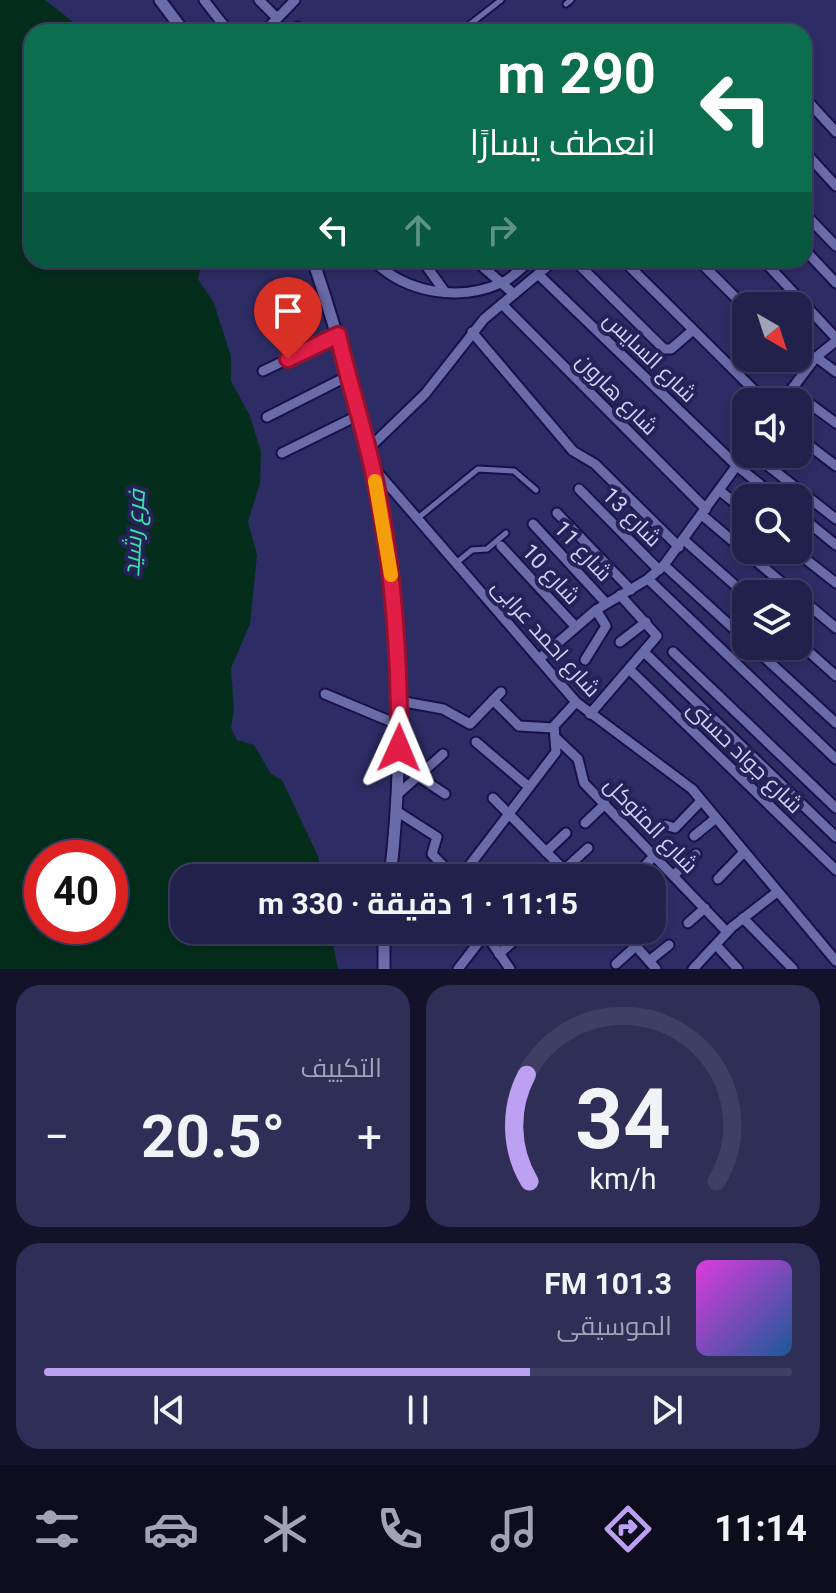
<!DOCTYPE html>
<html lang="ar">
<meta charset="utf-8">
<style>
:root{--surface:#22214c;--page:#2e2e56;--text:#f1f3f6;--muted:#a2a3b5;--line:#3f3e64;--accent:#bca0f2}
body{margin:0;font-family:Roboto,Cairo,sans-serif;background:var(--page);color:var(--text);direction:rtl;height:100vh;display:flex;flex-direction:column;font-size:30px;white-space:nowrap}
*{box-sizing:border-box;margin:0}
p{font-size:26px;color:var(--muted)}
.icon{flex:none;width:44px;height:44px;fill:none;stroke:currentColor;stroke-width:2;stroke-linecap:round;stroke-linejoin:round}
.map{position:relative;height:969px;overflow:hidden;direction:ltr}
.sheet{display:flex;flex-direction:column;gap:16px;padding:16px;background:#13122a;flex:1}
.sheet>*{flex:none}
.top-card{position:absolute;left:24px;top:24px;width:788px;height:244px;border-radius:24px;box-shadow:0 4px 12px #0003,0 0 0 2px var(--line);direction:rtl;background:#0b6e4f;color:#fff;overflow:hidden}
.needle{width:52px;rotate:141deg}
.tools{position:absolute;left:732px;top:292px;display:grid;gap:16px}
.tools a{display:grid;place-items:center;width:80px;height:80px;border-radius:16px;background:var(--surface);box-shadow:0 4px 12px #0003,0 0 0 2px var(--line);font-size:40px}
.speed{position:absolute;left:24px;top:840px;display:flex;gap:16px;font-size:40px;font-weight:700;text-align:center}
.speed>*{display:grid;place-content:center;width:104px;height:104px;border-radius:50%;background:var(--surface);box-shadow:0 4px 12px #0003,0 0 0 2px var(--line);line-height:1}
.speed .limit{border:12px solid #d22;background:#fff;color:#111}
.pin{position:absolute;display:grid;place-items:center;width:68px;height:68px;color:#fff;margin:-82px -34px;border-radius:50% 50% 50% 0;rotate:-45deg;box-shadow:0 0 8px #0007}
.pin .icon{rotate:45deg}
.me{position:absolute;width:88px;margin:-44px;rotate:1deg;stroke-linejoin:round;filter:drop-shadow(0 0 6px #0008)}
.turn{display:flex;align-items:center;gap:28px;height:168px;padding:0 24px;font-size:36px}
.turn .icon{width:104px;height:104px;stroke-width:2.5}
.turn b{display:block;font-size:56px;line-height:68px}
.lanes{display:flex;align-items:center;height:76px;padding:0 24px;background:#0003;justify-content:center;gap:40px;direction:ltr}
.lanes .off{opacity:.35}
.big{font-size:60px;font-weight:700;line-height:1.1}
.sheet .widget{flex:1;display:flex;flex-direction:column;justify-content:center;gap:12px;min-width:0;padding:0 28px;border-radius:24px;background:var(--page)}
.sheet .dial{align-items:center;gap:0}
.dial svg{height:208px;overflow:visible;fill:none;stroke:var(--line);stroke-width:7;stroke-linecap:round;text-anchor:middle}
.dial text{fill:var(--text);stroke:none}
.song{display:flex;align-items:center;gap:24px}
.cover{width:96px;height:96px;border-radius:12px;background:linear-gradient(135deg,hsl(300 70% 55%),hsl(210 70% 35%))}
.played{height:8px;border-radius:4px;background:linear-gradient(90deg,var(--accent) 65%,var(--line) 65%)}
.keys{display:flex;justify-content:space-around;direction:ltr}
.heat{display:flex;justify-content:space-between;align-items:center;font-size:44px;direction:ltr}
.sheet .tiles{flex:1;display:grid;gap:16px;grid-template-columns:1fr 1fr}
.widget:last-child{grid-column:span 2}
.trip{position:absolute;left:170px;top:864px;width:496px;height:80px;border-radius:24px;background:var(--surface);box-shadow:0 4px 12px #0003,0 0 0 2px var(--line);font-weight:700;line-height:80px;text-align:center;direction:rtl}
.menu{display:flex;height:128px;justify-content:space-around;align-items:center;background:#0e0d1e;color:var(--muted)}
.menu .icon{width:56px;height:56px}
.menu .on{color:var(--accent)}
.menu b{font-size:36px;color:var(--text)}
.map>svg:first-child{display:block}
.water{fill:#052d1c;fill-rule:evenodd}
.lines{fill:none;stroke-linecap:round;stroke-linejoin:round}
.service-casing{stroke:#181148;stroke-width:9}
.minor-casing{stroke:#181148;stroke-width:13}
.tertiary-casing{stroke:#181148;stroke-width:15}
.service{stroke:#6a6caa;stroke-width:5}
.minor{stroke:#6a6caa;stroke-width:9}
.tertiary{stroke:#6a6caa;stroke-width:11}
.route-casing{stroke:#92132f;stroke-width:20}
.route{stroke:#e11d48;stroke-width:14}
.slow{stroke:#f59e0b;stroke-width:14}
.labels{text-anchor:middle;dominant-baseline:central;stroke-width:8;stroke-linejoin:round;paint-order:stroke}
.street-label{font-size:22px;fill:#ced1f4;stroke:#252159}
.water-label{font-size:24px;font-style:italic;fill:#3ce2a0;stroke:#252159}
</style>
<div class="map">
<svg width="836" height="969" viewBox="0 0 836 969">
<rect width="100%" height="100%" fill="#2e2c65"/>
<path class="water" d="M0 0H45L86 32H32V260H202L198 279 214 303 231 357V381L250 416 261 452 260 483 248 522 257 555 250 624 231 668 234 709 231 728 237 740 254 745 271 774 282 780 318 856 322 878H184V930H330L338 969H0ZM42 858H110V926H42Z"/>
<g class="lines">
<g class="service-casing">
<g id="service">
<polyline points="566,4 571,0"/>
<polyline points="460,32 501,0"/>
<polyline points="418,518 478,469 514,471 536,490"/>
<polyline points="456,563 472,550 487,549 506,533"/>
</g>
</g>
<g class="minor-casing">
<g id="minor">
<polyline points="204,0 229,32"/>
<polyline points="259,0 277,18"/>
<polyline points="264,32 295,0"/>
<polyline points="291,32 298,27"/>
<polyline points="804,97 836,132"/>
<polyline points="804,151 836,186"/>
<polyline points="804,213 836,246"/>
<polyline points="804,249 836,283"/>
<path d="M373 260C405 293 459 302 501 283 512 279 522 267 531 260"/>
<polyline points="422,260 445,292"/>
<polyline points="475,260 514,294"/>
<polyline points="574,260 664,349 671,349 693,330"/>
<polyline points="623,260 766,402"/>
<polyline points="698,260 746,308"/>
<polyline points="763,260 836,338"/>
<polyline points="538,274 737,466 777,498"/>
<polyline points="502,304 706,509"/>
<polyline points="472,332 573,451 595,464 679,547"/>
<polyline points="816,357 836,372"/>
<polyline points="795,358 806,369"/>
<polyline points="263,371 338,335"/>
<polyline points="791,390 836,423"/>
<polyline points="782,402 816,357 836,341"/>
<polyline points="267,417 348,376"/>
<polyline points="798,437 836,466"/>
<polyline points="367,450 425,394 484,319 555,260"/>
<polyline points="282,453 357,416"/>
<polyline points="753,454 836,519"/>
<polyline points="372,466 576,702 692,789 836,961"/>
<polyline points="579,489 659,570"/>
<polyline points="719,490 746,512"/>
<polyline points="557,513 631,590"/>
<polyline points="798,514 836,545"/>
<polyline points="702,515 795,594"/>
<polyline points="533,524 606,603"/>
<polyline points="684,540 746,595"/>
<polyline points="501,546 575,626"/>
<polyline points="794,550 836,583"/>
<polyline points="664,565 746,640"/>
<polyline points="648,579 836,759"/>
<polyline points="798,596 836,628"/>
<polyline points="620,642 646,622"/>
<polyline points="798,642 836,676"/>
<polyline points="752,646 836,723"/>
<polyline points="644,652 836,837"/>
<polyline points="673,652 836,808"/>
<polyline points="539,659 596,610 648,579 664,565 746,453"/>
<polyline points="585,660 606,626 596,610"/>
<polyline points="629,669 836,870"/>
<polyline points="325,694 399,725"/>
<polyline points="493,700 519,726 554,728"/>
<polyline points="399,701 443,709 470,724 501,692"/>
<polyline points="590,714 657,636 620,595"/>
<polyline points="557,739 578,759 584,783 727,932"/>
<polyline points="476,742 529,787"/>
<polyline points="418,776 445,794"/>
<polyline points="398,794 443,754"/>
<polyline points="493,798 572,878"/>
<polyline points="398,812 437,837 432,854 455,878"/>
<polyline points="585,823 605,804"/>
<polyline points="665,825 675,828 701,801"/>
<polyline points="694,836 716,818"/>
<polyline points="546,852 566,833"/>
<polyline points="564,870 588,848"/>
<polyline points="674,875 696,854"/>
<polyline points="460,878 556,752 554,726 576,702"/>
<polyline points="633,878 655,855"/>
<polyline points="718,879 744,852"/>
<polyline points="652,913 656,919 652,924"/>
<polyline points="743,918 793,969"/>
<polyline points="688,923 705,908"/>
<polyline points="483,930 510,969"/>
<polyline points="568,930 573,936"/>
<polyline points="622,930 656,969"/>
<polyline points="632,942 645,930"/>
<polyline points="717,946 738,969"/>
<polyline points="499,954 526,930"/>
<polyline points="649,961 669,945"/>
<polyline points="616,964 636,946"/>
<polyline points="458,969 485,934"/>
<polyline points="693,969 732,927 777,892"/>
</g>
</g>
<g class="tertiary-casing">
<g id="tertiary">
<polyline points="160,0 184,32"/>
<path d="M313 260C383 469 416 657 390 878"/>
<polyline points="384,930 384,969"/>
</g>
</g>
<use href="#service" class="service"/>
<use href="#minor" class="minor"/>
<use href="#tertiary" class="tertiary"/>
</g>
<g class="lines">
<g class="route-casing">
<path id="route" d="M288 359 338 335C348 379 362 422 372 466 393 559 400 653 399 748"/>
</g>
<use href="#route" class="route"/>
<polyline class="slow" points="375,481 391,575"/>
</g>
<g class="labels">
<g class="street-label">
<text transform="translate(650 357) rotate(44)">شارع السايس</text>
<text transform="translate(617 394) rotate(45)">شارع هارون</text>
<text transform="translate(632 517) rotate(45)">شارع 13</text>
<text transform="translate(583 551) rotate(47)">شارع 11</text>
<text transform="translate(551 574) rotate(47)">شارع 10</text>
<text transform="translate(546 638) rotate(48)">شارع احمد عرابى</text>
<text transform="translate(745 757) rotate(44)">شارع جواد حسنى</text>
<text transform="translate(651 825) rotate(46)">شارع المتوكل</text>
</g>
<g class="water-label">
<text transform="translate(134 533) rotate(-86)">فرع رشيد</text>
</g>
</g>
</svg>
<div class="tools">
<a><svg class="needle" viewBox="-14 -14 28 28"><path d="M0-13l5 13h-10z" fill="#e53935"/><path d="M0 13l5-13h-10z" fill="#a2a3b5"/></svg></a>
<a><svg class="icon" aria-label="sound" viewBox="0 0 24 24"><path d="M4 9h4l5-4v14l-5-4H4zM17 9q2 3 0 6"/></svg></a>
<a><svg class="icon" aria-label="search" viewBox="0 0 24 24"><circle cx="10" cy="10" r="6"/><path d="M15 15l6 6"/></svg></a>
<a><svg class="icon" aria-label="layers" viewBox="0 0 24 24"><path d="M12 4l9 5-9 5-9-5zM3 14l9 5 9-5"/></svg></a>
</div>
<div class="speed"><div class="limit">40</div></div>
<div class="pin" style="left:288px;top:359px;background:#d93025"><svg class="icon" aria-label="arrive" viewBox="0 0 24 24"><path d="M6 21V4h12l-3 4 3 4H6"/></svg></div>
<svg class="me" style="left:399px;top:748px" viewBox="-20 -20 40 40"><path d="M0-17L14 15 0 8-14 15z" fill="#e11d48" stroke="#fff" stroke-width="4"/></svg>
<div class="trip">11:15 · 1 دقيقة · 330 m</div>
<div class="top-card">
<div class="turn"><svg class="icon" aria-label="left" viewBox="0 0 24 24"><path d="M17 20v-9H6M10 6l-5 5 5 5"/></svg><div><b>290 m</b>انعطف يسارًا</div></div>
<div class="lanes"><svg class="icon" aria-label="left" viewBox="0 0 24 24"><path d="M17 20v-9H6M10 6l-5 5 5 5"/></svg><svg class="icon off" aria-label="ahead" viewBox="0 0 24 24"><path d="M12 20V5M6 11l6-6 6 6"/></svg><svg class="icon off" aria-label="right" viewBox="0 0 24 24"><path d="M7 20v-9h11M14 6l5 5-5 5"/></svg></div>
</div>
</div>
<section class="sheet">
<div class="tiles">
<div class="widget dial"><svg viewBox="0 0 100 80">
<path d="M14 69A42 42 0 1 1 86 69"/>
<path d="M14 69A42 42 0 0 1 13 28" stroke="#bca0f2"/>
<text x="50" y="56" font-size="32" font-weight="700">34</text>
<text x="50" y="72" font-size="11">km/h</text>
</svg></div>
<div class="widget"><p>التكييف</p>
<div class="heat"><a>−</a><b class="big">20.5°</b><a>+</a></div>
</div>
<div class="widget">
<div class="song"><i class="cover"></i><div><b>101.3 FM</b><p>الموسيقى</p></div></div>
<div class="played"></div>
<div class="keys"><svg class="icon" aria-label="previous" viewBox="0 0 24 24"><path d="M18 5L8 12l10 7zM5 5v14"/></svg><svg class="icon" aria-label="pause" viewBox="0 0 24 24"><path d="M8 5v14M16 5v14"/></svg><svg class="icon" aria-label="next" viewBox="0 0 24 24"><path d="M6 5l10 7-10 7zM19 5v14"/></svg></div>
</div>
</div>
</section>
<nav class="menu">
<b>11:14</b>
<svg class="icon on" aria-label="directions" viewBox="0 0 24 24"><path d="M12 3l9 9-9 9-9-9zM9 14v-3h6M13 9l2 2-2 2"/></svg>
<svg class="icon" aria-label="music" viewBox="0 0 24 24"><path d="M9 18V5l10-2v13"/><circle cx="6" cy="18" r="3"/><circle cx="16" cy="16" r="3"/></svg>
<svg class="icon" aria-label="phone" viewBox="0 0 24 24"><path d="M5 4h4l2 5-3 2q2 4 5 5l2-3 5 2v4C11 20 4 13 5 4z"/></svg>
<svg class="icon" aria-label="climate" viewBox="0 0 24 24"><path d="M12 3v18M4 7l16 10M4 17L20 7"/></svg>
<svg class="icon" aria-label="car" viewBox="0 0 24 24"><path d="M5 17H2v-5l4-1 3-4h7l3 4 3 1v5h-3M9 17h6M6 11h13"/><circle cx="7" cy="17" r="2"/><circle cx="17" cy="17" r="2"/></svg>
<svg class="icon" aria-label="filters" viewBox="0 0 24 24"><path d="M4 7h16M4 17h16"/><circle cx="9" cy="7" r="2"/><circle cx="15" cy="17" r="2"/></svg>
</nav>
